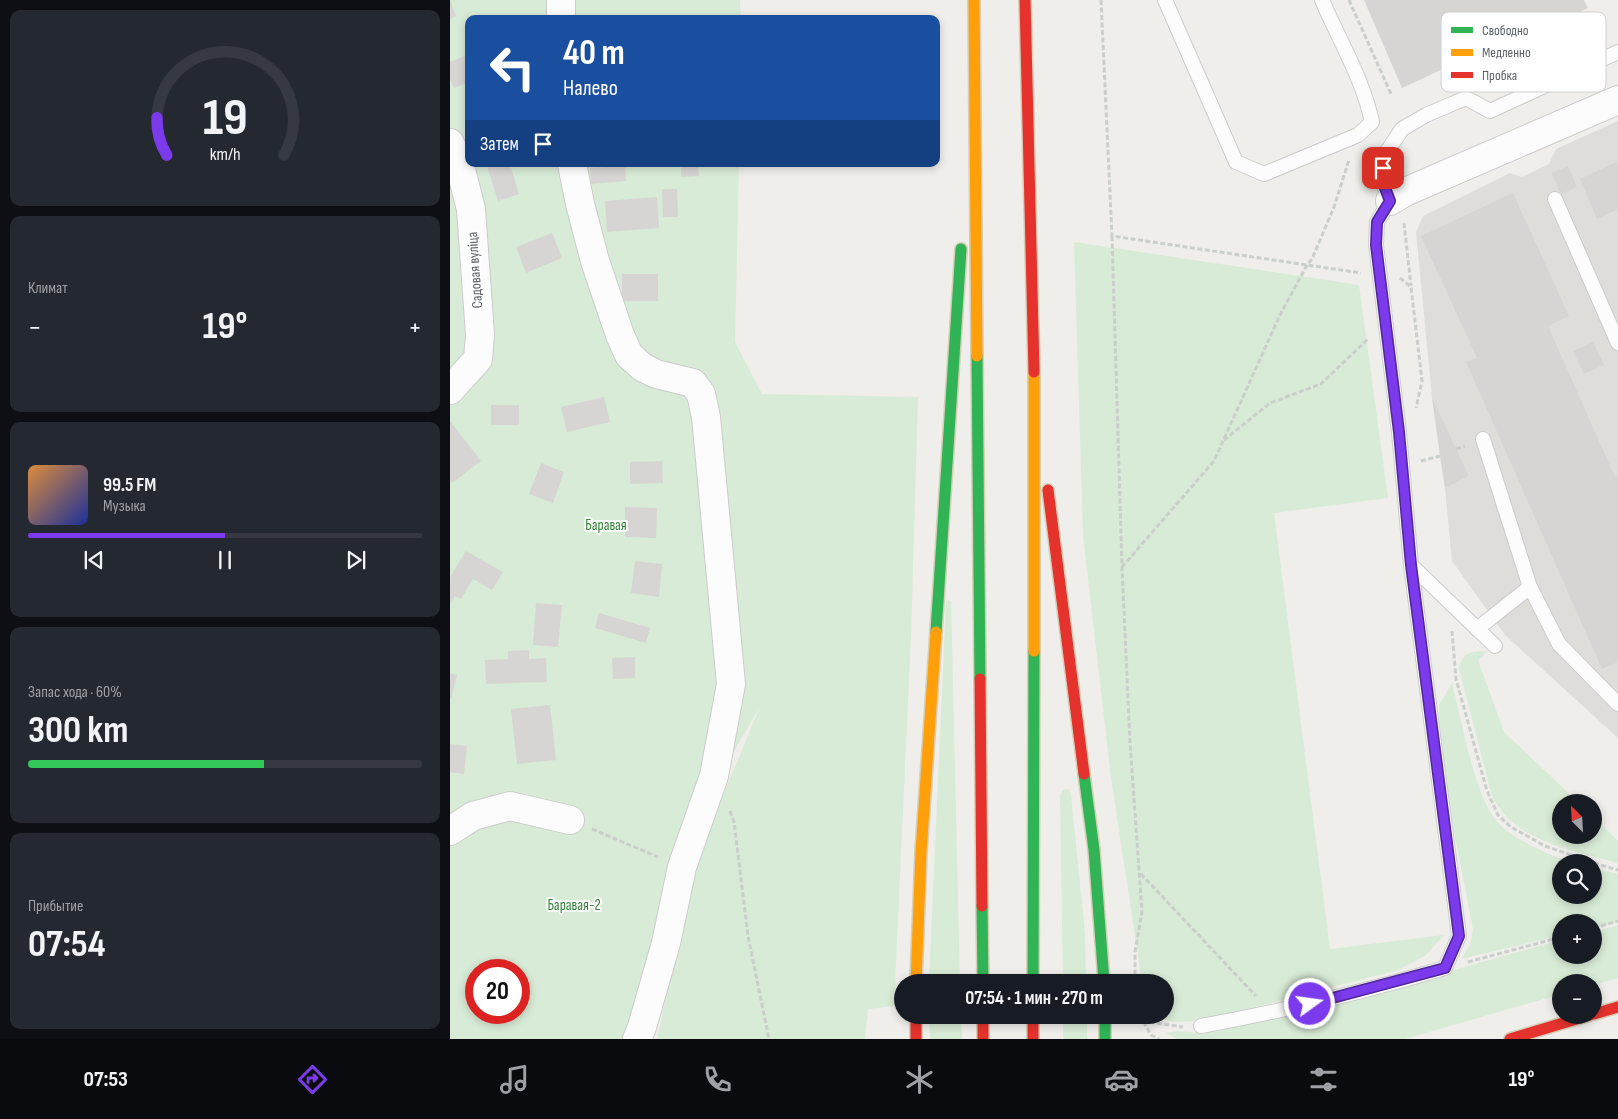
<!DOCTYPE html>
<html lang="ru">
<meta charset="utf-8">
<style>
:root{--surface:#171b24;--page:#242831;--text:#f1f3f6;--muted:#9ea1a6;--line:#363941;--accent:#7c3aed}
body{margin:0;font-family:"Sofia Sans Condensed",sans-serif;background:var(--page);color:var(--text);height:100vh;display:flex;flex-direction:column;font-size:19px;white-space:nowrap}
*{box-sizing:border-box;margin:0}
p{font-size:16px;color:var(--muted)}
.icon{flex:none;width:28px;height:28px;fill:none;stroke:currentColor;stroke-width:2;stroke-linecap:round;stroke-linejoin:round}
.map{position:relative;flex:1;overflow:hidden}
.side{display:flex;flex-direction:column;gap:10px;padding:10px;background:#0d0f14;width:450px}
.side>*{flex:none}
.banner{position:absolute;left:15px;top:15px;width:475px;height:152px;border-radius:10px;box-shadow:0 2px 8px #0003;background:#1a4fa0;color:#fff;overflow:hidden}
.needle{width:32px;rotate:336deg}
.controls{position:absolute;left:1102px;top:794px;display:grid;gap:10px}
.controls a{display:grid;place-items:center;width:50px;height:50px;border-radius:50%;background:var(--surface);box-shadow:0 2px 8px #0003;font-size:25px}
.speed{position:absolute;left:15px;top:959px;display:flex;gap:10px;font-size:25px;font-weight:700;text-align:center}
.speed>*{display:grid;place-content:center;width:65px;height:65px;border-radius:50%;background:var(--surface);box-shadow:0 2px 8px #0003;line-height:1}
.speed .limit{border:8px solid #d22;background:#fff;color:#111}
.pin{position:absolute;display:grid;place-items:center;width:42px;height:42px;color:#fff;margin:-21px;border-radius:10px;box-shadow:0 2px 8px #0006}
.me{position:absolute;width:55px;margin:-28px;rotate:76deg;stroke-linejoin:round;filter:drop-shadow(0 0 4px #0008)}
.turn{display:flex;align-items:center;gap:18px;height:105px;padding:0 15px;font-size:22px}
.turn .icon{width:65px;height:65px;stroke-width:2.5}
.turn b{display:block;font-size:35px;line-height:42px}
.then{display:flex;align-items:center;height:48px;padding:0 15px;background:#0003;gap:10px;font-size:19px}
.big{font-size:38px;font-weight:700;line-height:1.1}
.side .tile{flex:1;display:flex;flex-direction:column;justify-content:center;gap:8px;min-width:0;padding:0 18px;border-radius:10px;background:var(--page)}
.side .dial{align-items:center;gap:0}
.dial svg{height:130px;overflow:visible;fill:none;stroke:var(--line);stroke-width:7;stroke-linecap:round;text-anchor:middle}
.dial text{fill:var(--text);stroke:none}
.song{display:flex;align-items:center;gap:15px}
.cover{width:60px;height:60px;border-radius:8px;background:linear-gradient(135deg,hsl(30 70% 55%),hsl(230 70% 35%))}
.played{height:5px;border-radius:2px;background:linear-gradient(90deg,var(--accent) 50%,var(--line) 50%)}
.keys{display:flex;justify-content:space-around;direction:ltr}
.heat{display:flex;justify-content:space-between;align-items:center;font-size:28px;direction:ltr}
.charge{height:8px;border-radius:4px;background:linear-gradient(90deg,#34c759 60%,var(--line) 0)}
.trip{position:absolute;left:444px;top:974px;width:280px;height:50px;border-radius:25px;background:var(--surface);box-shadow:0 2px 8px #0003;font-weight:700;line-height:50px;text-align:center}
.menu{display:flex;height:80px;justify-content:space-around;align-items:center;background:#090b0e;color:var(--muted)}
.menu .icon{width:35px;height:35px}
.menu .active{color:var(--accent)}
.menu b{font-size:22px;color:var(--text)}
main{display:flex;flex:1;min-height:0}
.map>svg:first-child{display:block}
.industrial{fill:#dfddda}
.green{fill:#d8ebd6;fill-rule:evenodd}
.building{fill:#d6d5d3}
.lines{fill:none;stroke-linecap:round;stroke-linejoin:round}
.lane-casing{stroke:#cbcccc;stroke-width:16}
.street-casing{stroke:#cbcccc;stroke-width:30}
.fast-casing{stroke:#d7ceb8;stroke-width:14}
.slow-casing{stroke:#d7ceb8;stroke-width:14}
.jam-casing{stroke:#d7ceb8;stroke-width:14}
.path{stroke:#cacfcc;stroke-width:3;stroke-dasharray:5 2.5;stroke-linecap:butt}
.lane{stroke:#fdfcfc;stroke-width:14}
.street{stroke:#fdfcfc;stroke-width:28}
.fast{stroke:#30b455;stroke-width:11}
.slow{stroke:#ff9f0a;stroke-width:11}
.jam{stroke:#e5322d;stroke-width:11}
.route-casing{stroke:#51269a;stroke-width:12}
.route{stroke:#7c3aed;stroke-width:9}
.labels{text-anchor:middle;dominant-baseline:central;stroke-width:4;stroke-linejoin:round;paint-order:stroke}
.street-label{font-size:15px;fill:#5f6368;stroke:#fff}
.park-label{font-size:15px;fill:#348238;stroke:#fff}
.key{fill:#fff;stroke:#cfd0d2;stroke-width:1}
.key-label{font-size:14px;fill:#5f6368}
</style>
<main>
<section class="side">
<div class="tile dial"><svg viewBox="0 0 100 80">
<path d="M14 69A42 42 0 1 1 86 69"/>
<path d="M14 69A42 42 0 0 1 8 46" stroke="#7c3aed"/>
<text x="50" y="56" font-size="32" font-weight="700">19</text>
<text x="50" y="72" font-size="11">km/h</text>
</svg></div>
<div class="tile"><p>Климат</p>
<div class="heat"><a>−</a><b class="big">19°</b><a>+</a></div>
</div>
<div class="tile">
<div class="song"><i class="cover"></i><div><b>99.5 FM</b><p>Музыка</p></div></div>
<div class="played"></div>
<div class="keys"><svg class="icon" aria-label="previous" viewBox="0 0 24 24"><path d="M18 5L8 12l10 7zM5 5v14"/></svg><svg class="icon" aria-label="pause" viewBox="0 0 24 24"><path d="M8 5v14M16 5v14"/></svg><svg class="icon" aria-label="next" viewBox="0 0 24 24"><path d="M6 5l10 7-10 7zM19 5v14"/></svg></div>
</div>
<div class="tile"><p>Запас хода · 60%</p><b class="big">300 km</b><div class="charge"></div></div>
<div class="tile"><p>Прибытие</p><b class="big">07:54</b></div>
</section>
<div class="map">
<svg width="1168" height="1039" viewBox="0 0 1168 1039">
<rect width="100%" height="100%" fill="#efeeea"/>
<polygon class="industrial" points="1168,121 1168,738 1055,635 1002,561 995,488 982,397 966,232 973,216 1060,173 1072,177 1099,164 1106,149"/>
<g class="green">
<path d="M0 0H290L291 19H19V164H289L285 342 312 394 468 397 461 636 444 1006 418 1009 415 1039H207L246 860 310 707 226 849 185 1022 177 1039H0ZM26 970H69V1012H26Z"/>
<polygon points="624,242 909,285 938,498 824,513 880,949 994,935 976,955 948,970 750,1021 723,1022 703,1015 715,1015 715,982 692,982 661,778 633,535"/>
<polygon points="496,600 501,601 510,982 479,982"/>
<path d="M1038 651 1028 660 1054 732 1128 802H1111V835H1144V817L1168 841V863C1123 851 1061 841 1041 793L1009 668C1013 650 1022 652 1038 651Z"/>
<path d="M1002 683C1012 721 1022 785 1044 818 1056 836 1101 857 1123 862H1111V895H1144V868L1168 874V922L1144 928V922H1111V935L1011 959 1020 945 1023 929 989 755V705Z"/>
<polygon points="619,789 621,795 635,933 636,982 613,982 610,795 613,790"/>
<polygon points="1168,925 1168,978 1144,985 1144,982 1111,982 1111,994 955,1039 727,1039 716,1033 728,1031 751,1033 874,1006 1111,940 1111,955 1144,955 1144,932"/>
<polygon points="479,1015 511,1015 512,1039 480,1039"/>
<rect x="613" y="1015" width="24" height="24"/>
</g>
<g class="building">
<polygon points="0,0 6,16 0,19"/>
<polygon points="914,0 1134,0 1138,8 1105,23 1110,35 997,85 991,70 952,88"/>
<polygon points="19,54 19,82 4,88 0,80 0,62"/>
<polygon points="1168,161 1168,209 1147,219 1130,179"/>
<polygon points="44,164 60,164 69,194 48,201 37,166"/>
<polygon points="231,164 248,164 249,176 231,177"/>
<polygon points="175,166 176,181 141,184 140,168"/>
<polygon points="1118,166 1127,187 1111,194 1101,173"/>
<polygon points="212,189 227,189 228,217 213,217"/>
<polygon points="1063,193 1119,316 1098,326 1165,477 1168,476 1168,662 1152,669 1016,362 1027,358 971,236"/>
<polygon points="207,197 209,228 157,232 155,201"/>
<polygon points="102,233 112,258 76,273 66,247"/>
<rect x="172" y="274" width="36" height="27"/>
<polygon points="1143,342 1154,365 1134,374 1123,351"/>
<polygon points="154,397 160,422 117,432 111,407"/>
<polygon points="982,398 1019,476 995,488 990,456"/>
<rect x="41" y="405" width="28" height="20"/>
<polygon points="0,421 31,461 2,483 0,481"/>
<polygon points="212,461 213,483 180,484 180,462"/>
<polygon points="91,463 114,472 103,503 79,494"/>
<polygon points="175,507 207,508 206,538 175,537"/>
<polygon points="16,551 53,572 42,590 23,579 11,599 5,596 0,604 0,577"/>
<polygon points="185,561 212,564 209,597 181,593"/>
<polygon points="86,603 112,605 108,647 83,645"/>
<polygon points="149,613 200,628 196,643 145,628"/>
<polygon points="79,650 79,659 96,658 97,682 36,684 35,660 58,659 58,651"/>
<polygon points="185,657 185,678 163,679 162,658"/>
<polygon points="0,673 7,675 1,699 0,698"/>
<polygon points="100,705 106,760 67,764 61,709"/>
<polygon points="0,744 17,746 14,774 0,772"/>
</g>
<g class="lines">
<g class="lane-casing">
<g id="lane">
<path d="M715 0 786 162 814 174 908 135 922 122C913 79 889 40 872 0"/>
<polyline points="1105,199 1168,343"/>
<polyline points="1033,439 1080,587 1109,644 1168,704"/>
<polyline points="961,565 1045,646"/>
<polyline points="1027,629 1080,587"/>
<path d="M751 1026C833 1011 914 992 995 968L1009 936 961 565 949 432 926 245 927 222 940 201 932 180 934 156 952 129 976 115 1016 98 1040 111 1168 52"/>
</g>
</g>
<g class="street-casing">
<g id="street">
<polyline points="111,0 111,19"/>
<polyline points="0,143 10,166 21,209 30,335 28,359 0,390"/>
<polyline points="122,164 130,204 145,261 170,335 179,355 192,367 206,374 243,383 251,394 256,417 281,684 264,776 232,867 216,943 192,1027 187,1039"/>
<polyline points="940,201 955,192 1168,100"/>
<polyline points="0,831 23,816 60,806 120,820"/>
</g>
</g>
<g class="fast-casing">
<g id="fast">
<polyline points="527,356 530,679"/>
<polyline points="486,632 511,249"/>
<polyline points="634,774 644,850 654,982"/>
<polyline points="532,906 533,982"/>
<polyline points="583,982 584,651"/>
<polyline points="655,1015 655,1039"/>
</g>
</g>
<g class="slow-casing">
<g id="slow">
<polyline points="524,0 527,356"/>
<polyline points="584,651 584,372"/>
<polyline points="466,982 471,852 486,632"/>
</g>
</g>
<g class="jam-casing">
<g id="jam">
<polyline points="575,0 584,372"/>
<polyline points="598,490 634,774"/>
<polyline points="530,679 532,906"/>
<polyline points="1144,1014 1168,1007"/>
<polyline points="466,1015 466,1039"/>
<polyline points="533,1015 533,1039"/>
<polyline points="583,1015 583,1039"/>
<polyline points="1060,1039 1140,1015"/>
</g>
</g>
<g class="path">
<polyline points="651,0 662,236 911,273"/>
<polyline points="899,0 941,94"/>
<polyline points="954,223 961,286"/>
<polyline points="662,236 672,567 680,742 692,912 685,952 685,982"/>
<polyline points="950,278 961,287 972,381 966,408"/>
<polyline points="774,440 820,403 871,384 918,339"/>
<polyline points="1006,449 1015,446"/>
<polyline points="971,461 990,456"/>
<polyline points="672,567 764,461 830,315 857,265 862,259 884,207 899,160"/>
<polyline points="1002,631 1006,679 1037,791 1048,815 1061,827 1095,846 1142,862"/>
<polyline points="280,811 284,822 298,936 319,1039"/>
<polyline points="142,829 208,857"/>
<polyline points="1144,863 1168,870"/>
<polyline points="691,874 806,996"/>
<polyline points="1144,928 1168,921"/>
<polyline points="1018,962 1111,937"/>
<polyline points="690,1015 701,1035 709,1039"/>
<polyline points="692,1021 733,1027"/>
</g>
<use href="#lane" class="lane"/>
<use href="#street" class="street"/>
<use href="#fast" class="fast"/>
<use href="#slow" class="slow"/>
<use href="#jam" class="jam"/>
</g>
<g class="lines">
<g class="route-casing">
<polyline id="route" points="860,1004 995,968 1009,936 961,565 949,432 926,245 927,222 940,201 932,180 933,168"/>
</g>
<use href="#route" class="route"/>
</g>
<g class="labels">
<g class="street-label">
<text transform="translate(25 270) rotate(-94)">Садовая вуліца</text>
</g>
<g class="park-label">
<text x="156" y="525">Баравая</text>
<text x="124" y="905">Баравая-2</text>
</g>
</g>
<rect x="991" y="12" width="165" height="80" rx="8" class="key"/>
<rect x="1001" y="27" width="22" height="6" fill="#30b455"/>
<rect x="1001" y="49" width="22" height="7" fill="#ff9f0a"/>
<rect x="1001" y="72" width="22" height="6" fill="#e5322d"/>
<g class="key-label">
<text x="1032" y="35">Свободно</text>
<text x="1032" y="57">Медленно</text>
<text x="1032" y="80">Пробка</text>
</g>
</svg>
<div class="controls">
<a><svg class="needle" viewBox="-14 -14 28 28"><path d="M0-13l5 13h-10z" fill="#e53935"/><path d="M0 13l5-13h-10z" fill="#9ea1a6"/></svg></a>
<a><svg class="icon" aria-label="search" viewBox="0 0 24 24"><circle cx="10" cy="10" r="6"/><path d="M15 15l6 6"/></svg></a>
<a>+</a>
<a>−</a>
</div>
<div class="speed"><div class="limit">20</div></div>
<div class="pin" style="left:933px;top:168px;background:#d93025"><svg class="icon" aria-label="arrive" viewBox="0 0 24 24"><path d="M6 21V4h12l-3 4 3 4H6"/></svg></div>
<svg class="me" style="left:860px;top:1004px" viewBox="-20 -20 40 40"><circle r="17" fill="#7c3aed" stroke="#fff" stroke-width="3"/><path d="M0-11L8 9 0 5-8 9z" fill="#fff"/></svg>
<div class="trip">07:54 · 1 мин · 270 m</div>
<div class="banner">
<div class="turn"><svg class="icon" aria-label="left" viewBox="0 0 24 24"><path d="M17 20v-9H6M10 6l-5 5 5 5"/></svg><div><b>40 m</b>Налево</div></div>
<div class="then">Затем<svg class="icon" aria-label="arrive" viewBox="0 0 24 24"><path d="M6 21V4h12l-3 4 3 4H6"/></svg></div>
</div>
</div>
</main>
<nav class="menu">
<b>07:53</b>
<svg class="icon active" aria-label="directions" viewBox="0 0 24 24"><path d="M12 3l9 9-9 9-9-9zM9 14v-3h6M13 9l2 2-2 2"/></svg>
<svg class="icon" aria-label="music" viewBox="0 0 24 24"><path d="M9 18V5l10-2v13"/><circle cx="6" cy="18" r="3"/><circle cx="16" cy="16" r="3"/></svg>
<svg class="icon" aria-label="phone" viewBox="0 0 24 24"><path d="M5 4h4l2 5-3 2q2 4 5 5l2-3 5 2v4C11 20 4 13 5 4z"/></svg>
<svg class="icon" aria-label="climate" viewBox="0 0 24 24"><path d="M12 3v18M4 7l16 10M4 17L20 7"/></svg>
<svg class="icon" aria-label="car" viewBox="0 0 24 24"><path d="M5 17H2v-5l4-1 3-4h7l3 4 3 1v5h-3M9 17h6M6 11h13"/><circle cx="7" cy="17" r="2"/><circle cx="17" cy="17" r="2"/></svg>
<svg class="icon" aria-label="filters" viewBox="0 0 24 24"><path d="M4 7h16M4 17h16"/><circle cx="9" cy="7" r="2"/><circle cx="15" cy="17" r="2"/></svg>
<b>19°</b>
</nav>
